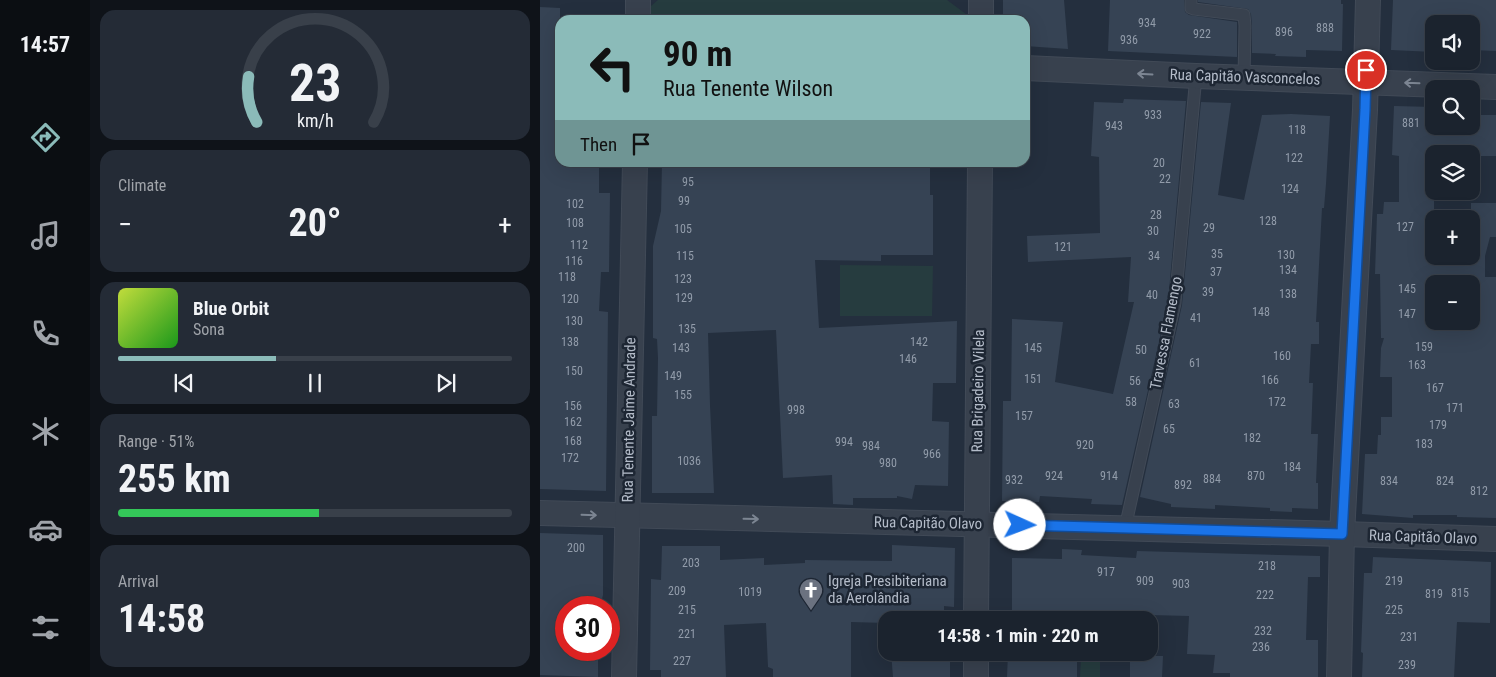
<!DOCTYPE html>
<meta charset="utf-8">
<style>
:root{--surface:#1b232e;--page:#242b36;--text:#f1f3f6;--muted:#a0a4aa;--line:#39404a;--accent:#8bbbb9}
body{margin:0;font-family:"Roboto Condensed",sans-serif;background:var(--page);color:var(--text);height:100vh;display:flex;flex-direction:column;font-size:19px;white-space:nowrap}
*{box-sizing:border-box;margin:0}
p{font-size:16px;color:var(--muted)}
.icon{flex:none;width:28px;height:28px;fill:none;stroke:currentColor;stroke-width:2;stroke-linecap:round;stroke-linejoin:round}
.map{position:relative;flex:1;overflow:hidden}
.side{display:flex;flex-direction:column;gap:10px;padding:10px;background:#0f1319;width:450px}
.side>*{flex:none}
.guide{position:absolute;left:15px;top:15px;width:475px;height:152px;border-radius:15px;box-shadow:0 5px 20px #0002,0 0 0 1px var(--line);background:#8bbbb9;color:#111;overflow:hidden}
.buttons{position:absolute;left:885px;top:15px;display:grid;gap:10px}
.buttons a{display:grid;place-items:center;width:55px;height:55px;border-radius:10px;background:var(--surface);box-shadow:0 5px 20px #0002,0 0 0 1px var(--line);font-size:25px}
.speed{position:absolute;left:15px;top:596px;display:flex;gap:10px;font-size:25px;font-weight:700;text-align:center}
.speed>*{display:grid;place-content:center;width:65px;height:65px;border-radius:50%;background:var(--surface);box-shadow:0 5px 20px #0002,0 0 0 1px var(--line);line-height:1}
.speed .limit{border:8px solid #d22;background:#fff;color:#111}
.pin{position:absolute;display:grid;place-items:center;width:42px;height:42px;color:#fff;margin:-21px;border:2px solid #fff;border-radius:50%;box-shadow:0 1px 5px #0007}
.me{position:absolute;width:55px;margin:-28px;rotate:92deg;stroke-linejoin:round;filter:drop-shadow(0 0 4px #0008)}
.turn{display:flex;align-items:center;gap:18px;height:105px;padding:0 25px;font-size:22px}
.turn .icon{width:65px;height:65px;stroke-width:2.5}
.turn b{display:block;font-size:35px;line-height:42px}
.then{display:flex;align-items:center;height:48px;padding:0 25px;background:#0003;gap:10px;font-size:19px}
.big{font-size:38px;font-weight:700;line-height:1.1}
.side .card{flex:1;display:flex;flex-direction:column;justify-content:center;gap:8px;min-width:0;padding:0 18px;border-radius:15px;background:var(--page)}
.side .dial{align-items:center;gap:0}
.dial svg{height:130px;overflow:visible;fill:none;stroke:var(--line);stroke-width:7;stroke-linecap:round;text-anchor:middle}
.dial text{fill:var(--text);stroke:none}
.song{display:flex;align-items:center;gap:15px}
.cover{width:60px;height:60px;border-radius:8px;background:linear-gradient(135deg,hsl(70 70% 55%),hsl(120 70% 35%))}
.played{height:5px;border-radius:2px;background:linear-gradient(90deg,var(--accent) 40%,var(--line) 40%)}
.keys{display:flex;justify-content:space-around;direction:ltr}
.heat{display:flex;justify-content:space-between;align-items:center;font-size:28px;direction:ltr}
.charge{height:8px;border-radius:4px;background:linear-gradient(90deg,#34c759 51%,var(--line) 0)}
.trip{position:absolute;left:338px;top:611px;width:280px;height:50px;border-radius:15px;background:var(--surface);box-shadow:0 5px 20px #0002,0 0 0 1px var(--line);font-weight:700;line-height:50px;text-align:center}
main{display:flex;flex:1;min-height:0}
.tab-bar{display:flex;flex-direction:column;width:90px;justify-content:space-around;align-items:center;background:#0b0e12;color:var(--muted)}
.tab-bar .icon{width:35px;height:35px}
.tab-bar .active{color:var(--accent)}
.tab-bar b{font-size:22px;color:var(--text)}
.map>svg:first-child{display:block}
.green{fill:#263c3f}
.building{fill:#364354;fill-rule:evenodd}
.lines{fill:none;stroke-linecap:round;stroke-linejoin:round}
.service-casing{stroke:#414a57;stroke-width:13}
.minor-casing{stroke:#414a57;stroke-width:26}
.service{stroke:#38414e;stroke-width:11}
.minor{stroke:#38414e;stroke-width:24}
.oneway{stroke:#7c8592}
.route-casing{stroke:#114b97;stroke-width:12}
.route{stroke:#1a73e8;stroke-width:9}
.labels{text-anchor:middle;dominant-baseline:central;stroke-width:5;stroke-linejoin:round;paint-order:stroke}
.number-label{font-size:12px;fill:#929caa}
.street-label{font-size:15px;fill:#b4bcc9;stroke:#1d2633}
.poi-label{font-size:15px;fill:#b4bcc9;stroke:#1d2633;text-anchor:start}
</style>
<main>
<nav class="tab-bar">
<b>14:57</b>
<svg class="icon active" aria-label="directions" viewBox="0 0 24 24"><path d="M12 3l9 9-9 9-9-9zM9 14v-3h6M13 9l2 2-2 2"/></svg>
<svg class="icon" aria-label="music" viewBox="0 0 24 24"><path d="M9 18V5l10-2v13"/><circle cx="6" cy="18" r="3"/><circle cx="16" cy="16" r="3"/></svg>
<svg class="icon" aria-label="phone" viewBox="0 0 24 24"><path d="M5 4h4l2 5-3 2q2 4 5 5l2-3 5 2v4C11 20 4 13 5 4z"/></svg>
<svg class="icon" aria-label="climate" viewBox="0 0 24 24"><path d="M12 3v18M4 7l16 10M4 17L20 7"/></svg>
<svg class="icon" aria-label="car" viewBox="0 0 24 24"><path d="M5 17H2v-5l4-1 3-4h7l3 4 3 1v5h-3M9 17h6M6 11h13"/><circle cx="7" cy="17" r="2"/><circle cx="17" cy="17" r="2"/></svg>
<svg class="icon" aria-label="filters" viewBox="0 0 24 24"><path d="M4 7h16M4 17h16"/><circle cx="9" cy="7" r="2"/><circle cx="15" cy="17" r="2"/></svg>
</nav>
<section class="side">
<div class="card dial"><svg viewBox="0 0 100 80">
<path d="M14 69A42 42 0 1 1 86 69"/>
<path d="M14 69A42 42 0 0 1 9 41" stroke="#8bbbb9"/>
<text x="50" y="56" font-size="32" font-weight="700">23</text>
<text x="50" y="72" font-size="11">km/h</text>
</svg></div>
<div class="card"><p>Climate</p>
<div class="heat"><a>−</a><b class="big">20°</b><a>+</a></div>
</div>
<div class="card">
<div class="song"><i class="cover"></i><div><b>Blue Orbit</b><p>Sona</p></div></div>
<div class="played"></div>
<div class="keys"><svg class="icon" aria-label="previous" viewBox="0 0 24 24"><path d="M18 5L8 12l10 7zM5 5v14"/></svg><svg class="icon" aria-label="pause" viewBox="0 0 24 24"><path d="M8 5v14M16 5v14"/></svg><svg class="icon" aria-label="next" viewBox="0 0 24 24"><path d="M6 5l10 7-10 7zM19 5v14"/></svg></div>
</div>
<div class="card"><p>Range · 51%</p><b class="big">255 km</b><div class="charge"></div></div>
<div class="card"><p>Arrival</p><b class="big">14:58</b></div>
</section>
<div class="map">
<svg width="956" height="677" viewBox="0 0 956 677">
<rect width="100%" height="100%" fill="#242f3e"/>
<g class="green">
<polygon points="118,0 407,0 430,17 430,20 111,20 111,6"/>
<polygon points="300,265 393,266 392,316 300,316"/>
<polygon points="541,658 560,659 560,677 540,677"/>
</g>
<g class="building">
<polygon points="463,0 524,0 528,49 485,46 485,20 463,20"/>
<polygon points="570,0 644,0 645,12 649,15 697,22 697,57 568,51"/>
<polygon points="658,0 801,0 801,4 803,4 802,51 766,50 766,57 735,56 736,54 712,53 712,25 711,14 708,9 658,2"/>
<polygon points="853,0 956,0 956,51 931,50 931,24 894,24 894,52 851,50"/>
<polygon points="0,7 20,8 20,28 17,72 20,73 20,162 59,162 59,193 70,193 69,272 61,272 59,311 68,312 66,491 0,489"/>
<polygon points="584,99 646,101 628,302 582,505 551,504 552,499 500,496 499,502 462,501 463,401 471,401 472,319 523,322 515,382 573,394 594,302 588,302 591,257 488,262 487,236 560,233 559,157 551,156 554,102 583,103"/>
<polygon points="661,102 691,103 678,195 704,200 722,115 751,114 790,116 786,184 784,208 782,208 776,322 779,322 779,344 771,344 769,383 773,383 771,434 778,434 776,483 778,483 778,509 752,508 752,512 730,511 730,508 675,505 675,509 631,507 631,504 600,497 642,305"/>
<path d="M854 106 894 107V126H931V115H956V156H931V154H894V256H931V203H956V237H950L945 256V277H956V518L917 517V515H873V518L822 514 825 454H837L838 435H841V417H852V377H840L841 348 844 338H841L840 274H835L837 214H843L844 202H859V156L852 155ZM894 284H931V321H894Z"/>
<polygon points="122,162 390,162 390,195 393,195 393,255 341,255 341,261 275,260 279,328 417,321 416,383 393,383 392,421 409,422 408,486 375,485 372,499 357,496 357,498 313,498 313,505 293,504 292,475 243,478 236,330 168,333 170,405 174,493 112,493 112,416 117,416 118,358 117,339 113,338 113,246 121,211"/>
<polygon points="0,533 63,535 63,595 60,608 26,608 26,650 58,650 58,677 0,675"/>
<polygon points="352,545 415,548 414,607 404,606 404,620 346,620 346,623 311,622 311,677 233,677 233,669 228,667 226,623 184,625 186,677 121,677 121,670 110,670 111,579 121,580 122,546 180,546 180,560 224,558 224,565 265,563 265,560 352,561"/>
<polygon points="522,549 542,550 541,555 596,558 597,551 780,556 780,577 768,577 766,640 778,640 778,677 690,677 690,673 673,673 675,655 647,654 649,616 610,615 610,656 623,656 622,677 590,677 590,662 537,661 537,677 467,677 468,653 469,652 609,652 609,620 469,620 469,617 472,617 472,558 522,559"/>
<polygon points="833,557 951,562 950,623 917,622 914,677 822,677 823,653 821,652 824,573 832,573"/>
<polygon points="351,652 410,652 410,677 353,677"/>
</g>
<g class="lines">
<g class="service-casing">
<g id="service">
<polyline points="651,0 651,8 654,9 704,15 705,26 704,78"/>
<polyline points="585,528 635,303 656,76"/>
</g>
</g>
<g class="minor-casing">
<g id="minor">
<polyline points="98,20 98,0"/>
<polyline points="441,20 441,0"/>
<polyline points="485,68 656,76 956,87"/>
<polyline points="0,513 802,534 956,539"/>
<polyline points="436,620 440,162"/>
<polyline points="84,677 95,162"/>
<polyline points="436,677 436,652"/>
<polyline points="799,677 802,534 825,110 828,0"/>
</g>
</g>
<use href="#service" class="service"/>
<use href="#minor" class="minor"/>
</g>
<defs><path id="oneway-shaft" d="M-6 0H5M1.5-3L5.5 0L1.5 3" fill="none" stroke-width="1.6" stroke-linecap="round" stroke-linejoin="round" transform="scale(1.25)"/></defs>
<g class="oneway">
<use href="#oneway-shaft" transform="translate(605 74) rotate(-177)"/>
<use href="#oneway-shaft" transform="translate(872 83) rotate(-178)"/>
<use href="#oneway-shaft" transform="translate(49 515) rotate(2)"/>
<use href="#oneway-shaft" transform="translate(211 519) rotate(1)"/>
</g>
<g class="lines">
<g class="route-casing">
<polyline id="route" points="480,525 802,534 825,110 826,70"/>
</g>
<use href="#route" class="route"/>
</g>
<defs>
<g id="church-pin" transform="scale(1.25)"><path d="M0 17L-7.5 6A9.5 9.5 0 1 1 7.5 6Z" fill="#6b7280" stroke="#1d2633"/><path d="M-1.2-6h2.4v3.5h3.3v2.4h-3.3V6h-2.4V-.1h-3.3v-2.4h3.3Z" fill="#fff"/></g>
</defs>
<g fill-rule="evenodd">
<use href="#church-pin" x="271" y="590"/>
</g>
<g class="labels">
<g class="number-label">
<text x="607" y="23">934</text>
<text x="785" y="28">888</text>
<text x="744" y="32">896</text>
<text x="662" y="34">922</text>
<text x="589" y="40">936</text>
<text x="613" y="115">933</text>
<text x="871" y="123">881</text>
<text x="574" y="126">943</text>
<text x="757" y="130">118</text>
<text x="754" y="158">122</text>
<text x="619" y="163">20</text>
<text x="625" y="179">22</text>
<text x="148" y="182">95</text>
<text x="750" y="189">124</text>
<text x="144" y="201">99</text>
<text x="35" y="204">102</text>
<text x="616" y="215">28</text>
<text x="728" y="221">128</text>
<text x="35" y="223">108</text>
<text x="865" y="227">127</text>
<text x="669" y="228">29</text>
<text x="143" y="229">105</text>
<text x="613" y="231">30</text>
<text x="39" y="245">112</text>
<text x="523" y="247">121</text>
<text x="677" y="254">35</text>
<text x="746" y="255">130</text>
<text x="145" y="256">115</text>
<text x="614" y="256">34</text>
<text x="34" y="261">116</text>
<text x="748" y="270">134</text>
<text x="676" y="272">37</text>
<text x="27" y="277">118</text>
<text x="143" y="279">123</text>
<text x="867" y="289">145</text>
<text x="668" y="292">39</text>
<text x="748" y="294">138</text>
<text x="612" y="295">40</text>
<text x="144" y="298">129</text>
<text x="30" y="299">120</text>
<text x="721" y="312">148</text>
<text x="867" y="314">147</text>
<text x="656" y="318">41</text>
<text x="34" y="321">130</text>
<text x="147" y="329">135</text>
<text x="30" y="342">138</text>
<text x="379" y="342">142</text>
<text x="884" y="347">159</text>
<text x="141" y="348">143</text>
<text x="493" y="348">145</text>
<text x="601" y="350">50</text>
<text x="742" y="356">160</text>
<text x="368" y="359">146</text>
<text x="655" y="363">61</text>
<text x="877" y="365">163</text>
<text x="34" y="371">150</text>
<text x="133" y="376">149</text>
<text x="493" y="379">151</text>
<text x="730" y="380">166</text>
<text x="595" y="381">56</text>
<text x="895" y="388">167</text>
<text x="143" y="395">155</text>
<text x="591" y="402">58</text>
<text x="737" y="402">172</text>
<text x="634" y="404">63</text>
<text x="33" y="406">156</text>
<text x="915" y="408">171</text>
<text x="256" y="410">998</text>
<text x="484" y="416">157</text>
<text x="33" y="422">162</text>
<text x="898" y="425">179</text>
<text x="629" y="429">65</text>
<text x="712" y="438">182</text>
<text x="33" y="441">168</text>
<text x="304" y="442">994</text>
<text x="884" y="444">183</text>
<text x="545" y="445">920</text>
<text x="331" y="446">984</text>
<text x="392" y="454">966</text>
<text x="30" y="458">172</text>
<text x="149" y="461">1036</text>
<text x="348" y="463">980</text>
<text x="752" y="467">184</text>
<text x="514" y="476">924</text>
<text x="569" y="476">914</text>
<text x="716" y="476">870</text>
<text x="672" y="479">884</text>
<text x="474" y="480">932</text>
<text x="849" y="481">834</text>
<text x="905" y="481">824</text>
<text x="643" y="485">892</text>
<text x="939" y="491">812</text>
<text x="36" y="548">200</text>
<text x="151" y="563">203</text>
<text x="727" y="566">218</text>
<text x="566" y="572">917</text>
<text x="605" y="581">909</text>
<text x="854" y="581">219</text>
<text x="641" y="584">903</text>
<text x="137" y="591">209</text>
<text x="210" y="592">1019</text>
<text x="920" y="593">815</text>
<text x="894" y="594">819</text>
<text x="725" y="595">222</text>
<text x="147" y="610">215</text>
<text x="854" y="610">225</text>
<text x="723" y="631">232</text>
<text x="147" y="634">221</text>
<text x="869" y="637">231</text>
<text x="721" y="647">236</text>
<text x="142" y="661">227</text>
<text x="867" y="665">239</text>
</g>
<g class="street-label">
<text transform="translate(705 77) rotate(2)">Rua Capitão Vasconcelos</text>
<text transform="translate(626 333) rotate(-79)">Travessa Flamengo</text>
<text transform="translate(438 391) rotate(-89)">Rua Brigadeiro Vilela</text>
<text transform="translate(89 420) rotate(-89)">Rua Tenente Jaime Andrade</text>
<text transform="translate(388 523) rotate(1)">Rua Capitão Olavo</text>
<text transform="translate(883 537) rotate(2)">Rua Capitão Olavo</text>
</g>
<g class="poi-label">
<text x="288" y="581">Igreja Presibiteriana<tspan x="288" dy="17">da Aerolândia</tspan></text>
</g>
</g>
</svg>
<div class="buttons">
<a><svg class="icon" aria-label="sound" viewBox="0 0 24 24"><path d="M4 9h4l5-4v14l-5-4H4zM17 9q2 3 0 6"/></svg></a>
<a><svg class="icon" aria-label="search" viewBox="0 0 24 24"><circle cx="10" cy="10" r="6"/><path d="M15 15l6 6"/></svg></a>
<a><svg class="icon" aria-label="layers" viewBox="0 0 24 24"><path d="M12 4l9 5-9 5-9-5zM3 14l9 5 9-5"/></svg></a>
<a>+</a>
<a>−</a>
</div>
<div class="speed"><div class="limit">30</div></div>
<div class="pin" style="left:826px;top:70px;background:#d93025"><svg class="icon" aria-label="arrive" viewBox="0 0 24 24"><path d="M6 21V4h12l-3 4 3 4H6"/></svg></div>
<svg class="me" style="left:480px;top:525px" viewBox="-20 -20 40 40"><circle r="19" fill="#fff"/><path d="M0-13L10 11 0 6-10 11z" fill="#1a73e8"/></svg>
<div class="trip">14:58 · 1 min · 220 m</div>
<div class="guide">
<div class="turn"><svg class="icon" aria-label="left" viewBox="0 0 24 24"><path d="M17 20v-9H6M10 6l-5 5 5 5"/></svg><div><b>90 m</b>Rua Tenente Wilson</div></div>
<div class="then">Then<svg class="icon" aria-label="arrive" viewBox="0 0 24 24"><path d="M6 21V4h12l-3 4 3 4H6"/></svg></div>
</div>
</div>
</main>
